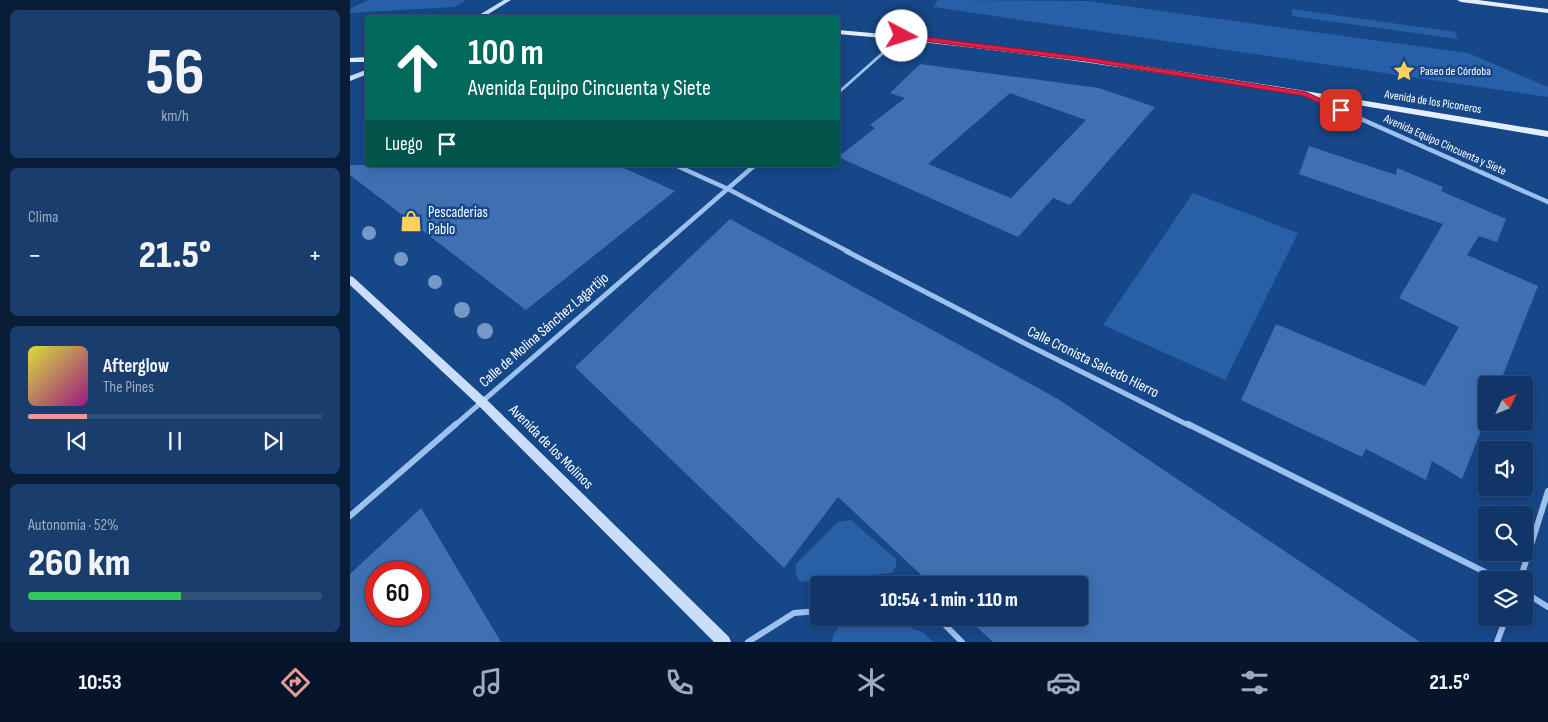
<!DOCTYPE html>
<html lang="es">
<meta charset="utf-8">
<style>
:root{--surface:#103566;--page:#193d6c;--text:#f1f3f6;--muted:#9cabbf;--line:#30507a;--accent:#e69b98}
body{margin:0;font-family:"Sofia Sans Condensed",sans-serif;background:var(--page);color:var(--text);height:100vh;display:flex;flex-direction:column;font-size:19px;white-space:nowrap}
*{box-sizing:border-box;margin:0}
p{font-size:16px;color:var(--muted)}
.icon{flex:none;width:28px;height:28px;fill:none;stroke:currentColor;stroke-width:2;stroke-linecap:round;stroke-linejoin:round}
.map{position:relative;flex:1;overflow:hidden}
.sheet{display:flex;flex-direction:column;gap:10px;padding:10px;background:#091d38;width:350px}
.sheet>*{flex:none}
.top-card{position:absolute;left:15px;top:15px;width:475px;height:152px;border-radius:5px;box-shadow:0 2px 12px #0003,0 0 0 1px var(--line);background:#00695c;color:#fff;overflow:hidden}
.needle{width:32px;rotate:47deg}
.controls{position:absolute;left:1128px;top:376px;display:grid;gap:10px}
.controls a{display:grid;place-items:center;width:55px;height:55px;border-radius:5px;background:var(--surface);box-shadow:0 2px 12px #0003,0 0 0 1px var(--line);font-size:25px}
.speed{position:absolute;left:15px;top:561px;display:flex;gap:10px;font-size:25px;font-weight:700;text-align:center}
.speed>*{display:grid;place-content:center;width:65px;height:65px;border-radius:50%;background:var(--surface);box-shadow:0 2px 12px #0003,0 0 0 1px var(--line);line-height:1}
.speed .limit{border:8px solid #d22;background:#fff;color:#111}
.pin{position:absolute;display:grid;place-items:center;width:42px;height:42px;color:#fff;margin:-21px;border-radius:10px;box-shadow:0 2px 8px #0006}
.me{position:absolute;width:55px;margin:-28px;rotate:95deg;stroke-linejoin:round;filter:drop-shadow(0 0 4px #0008)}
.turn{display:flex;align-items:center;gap:18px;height:105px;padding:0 20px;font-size:22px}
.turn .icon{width:65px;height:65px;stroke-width:2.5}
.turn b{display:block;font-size:35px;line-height:42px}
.then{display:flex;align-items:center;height:48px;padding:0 20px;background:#0003;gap:10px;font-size:19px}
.big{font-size:38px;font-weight:800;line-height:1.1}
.sheet .card{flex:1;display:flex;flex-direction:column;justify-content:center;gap:8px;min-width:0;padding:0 18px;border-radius:8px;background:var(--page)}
.sheet .dial{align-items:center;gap:0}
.dial b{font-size:65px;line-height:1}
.song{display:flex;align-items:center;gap:15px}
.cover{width:60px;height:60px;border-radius:8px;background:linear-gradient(135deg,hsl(60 70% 55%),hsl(310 70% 35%))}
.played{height:5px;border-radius:2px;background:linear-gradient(90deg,var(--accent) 20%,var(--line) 20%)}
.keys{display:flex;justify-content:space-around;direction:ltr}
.heat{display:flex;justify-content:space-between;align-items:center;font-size:28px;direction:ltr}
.charge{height:8px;border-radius:4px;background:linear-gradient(90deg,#34c759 52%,var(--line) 0)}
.trip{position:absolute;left:460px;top:576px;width:278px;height:50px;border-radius:5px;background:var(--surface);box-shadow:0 2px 12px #0003,0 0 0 1px var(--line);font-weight:800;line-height:50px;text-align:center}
.tab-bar{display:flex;height:80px;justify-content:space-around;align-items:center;background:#061529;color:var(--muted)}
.tab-bar .icon{width:35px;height:35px}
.tab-bar .on{color:var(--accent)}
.tab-bar b{font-size:22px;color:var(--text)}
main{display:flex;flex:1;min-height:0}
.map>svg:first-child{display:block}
.green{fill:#2860a7}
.building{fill:#3e70b2;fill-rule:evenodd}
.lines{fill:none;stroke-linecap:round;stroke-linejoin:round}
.street-far3{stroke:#9dc1ee;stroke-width:3}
.street-far2{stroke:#9dc1ee;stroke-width:4.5}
.street-far1{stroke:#9dc1ee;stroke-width:5}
.street{stroke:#9dc1ee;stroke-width:6}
.secondary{fill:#cadefa;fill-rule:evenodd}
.primary{fill:#e4eeff;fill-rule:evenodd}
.tree{fill:#7598c7}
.route{fill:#e11d48;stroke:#92132f}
.labels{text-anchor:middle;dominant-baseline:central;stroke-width:5;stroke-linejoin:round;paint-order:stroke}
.far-poi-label{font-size:12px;fill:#fff;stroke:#164788;text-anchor:start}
.far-street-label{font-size:12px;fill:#fff;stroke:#164788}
.poi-label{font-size:15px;fill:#fff;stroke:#164788;text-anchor:start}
.street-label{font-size:15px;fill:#fff;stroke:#164788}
</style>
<main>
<section class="sheet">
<div class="card dial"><b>56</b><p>km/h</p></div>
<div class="card"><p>Clima</p>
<div class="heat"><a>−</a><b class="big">21.5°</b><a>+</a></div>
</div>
<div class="card">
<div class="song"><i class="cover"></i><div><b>Afterglow</b><p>The Pines</p></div></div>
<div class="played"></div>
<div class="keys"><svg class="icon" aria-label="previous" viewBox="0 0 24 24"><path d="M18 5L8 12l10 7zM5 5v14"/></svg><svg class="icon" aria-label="pause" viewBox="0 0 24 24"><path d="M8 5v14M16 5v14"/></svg><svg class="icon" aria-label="next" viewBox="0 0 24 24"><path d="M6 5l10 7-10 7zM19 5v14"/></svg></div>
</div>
<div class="card"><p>Autonomía · 52%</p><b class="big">260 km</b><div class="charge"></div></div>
</section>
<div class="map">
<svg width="1198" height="642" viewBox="0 0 1198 642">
<rect width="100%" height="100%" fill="#164788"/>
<g class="green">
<polygon points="18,0 116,0 104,7 0,13 0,9"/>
<polygon points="588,0 738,1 1118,53 1198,87 1198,97 583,7"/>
<polygon points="942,9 1105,32 1108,39 942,16"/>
<polygon points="843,193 948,233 875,380 753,325"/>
<polygon points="501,520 546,559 546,567 541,573 450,582 446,574 446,564 488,522"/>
<polygon points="548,622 574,633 583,642 482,642 483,635 490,625"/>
</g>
<g class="building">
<path d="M570 64 749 88 805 107 720 205 703 198 668 237 488 157 525 128 520 125 555 98 540 93ZM660 93 736 120 661 198 578 164Z"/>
<polygon points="959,146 1046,175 1047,168 1093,187 1091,191 1156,219 1147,242 1129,236 1117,255 1188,286 1149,385 1136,385 1136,418 1112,479 1082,461 1076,480 1016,449 1012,457 891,400 926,324 1075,386 1109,327 1049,298 1093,224 949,174"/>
<polygon points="0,165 267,165 325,191 176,310 0,175"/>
<polygon points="380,219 708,399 1070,642 643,642 617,618 729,618 729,585 582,585 488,497 434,568 225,367"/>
<path d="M71 508 151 642H0V574ZM26 572H69V615H26Z"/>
</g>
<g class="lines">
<g class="street-far3">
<polyline points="488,93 552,36"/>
<polyline points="959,96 996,112"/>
</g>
<g class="street-far2">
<polyline points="993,111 1198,202"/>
<polyline points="325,165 378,189 499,252"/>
<polyline points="305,252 405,165"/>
</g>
<g class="street-far1">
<polyline points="496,251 674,343 840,426"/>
<polyline points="104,426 306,251"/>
</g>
<g class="street">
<polyline points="838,424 1151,580"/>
<polyline points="0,516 106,424"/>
<polyline points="1170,580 1198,491"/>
<polyline points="1174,592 1198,607"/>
<polyline points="588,618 612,642"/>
<polyline points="398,642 444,613 469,611"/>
<polyline points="1147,642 1156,618"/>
</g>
<g class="secondary">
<polygon points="154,0 161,0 132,18 124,18"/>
<polygon points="18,69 18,74 0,81 0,76"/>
<polygon points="0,276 3,277 135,398 379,637 381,642 364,642 127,404 0,285"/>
</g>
<g class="primary">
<polygon points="1107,0 1128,0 1198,9 1198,13 1111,2"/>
<path d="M488 30C726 49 962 93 1198 131V137C962 98 726 54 488 34Z"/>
<polygon points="18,57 18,62 0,62 0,58"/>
</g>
</g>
<g class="tree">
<circle cx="19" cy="233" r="7"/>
<circle cx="51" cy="259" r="7"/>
<circle cx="85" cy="282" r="7"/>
<circle cx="112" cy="310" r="8"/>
<circle cx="135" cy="331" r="8"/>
</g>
<polygon class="route" points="552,34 735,57 956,92 995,110 988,112 954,96 735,61 549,38 549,35"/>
<defs>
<g id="sight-bare" transform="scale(1.725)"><path d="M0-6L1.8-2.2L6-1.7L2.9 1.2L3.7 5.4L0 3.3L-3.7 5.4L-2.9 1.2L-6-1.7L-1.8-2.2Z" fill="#ffd15a" stroke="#164788" stroke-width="2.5" paint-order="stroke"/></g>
<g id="shop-bare" transform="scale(1.725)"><path d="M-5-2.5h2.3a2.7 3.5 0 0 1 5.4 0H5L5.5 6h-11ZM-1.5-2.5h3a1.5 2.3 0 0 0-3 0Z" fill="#ffd15a" stroke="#164788" stroke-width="2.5" paint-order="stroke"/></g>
</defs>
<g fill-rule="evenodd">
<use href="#sight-bare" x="1054" y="71"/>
<use href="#shop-bare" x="61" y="221"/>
</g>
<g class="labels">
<g class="far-poi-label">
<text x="1070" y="71">Paseo de Córdoba</text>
</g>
<g class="far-street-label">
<text transform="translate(1083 102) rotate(9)">Avenida de los Piconeros</text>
<text transform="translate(1095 145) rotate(24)">Avenida Equipo Cincuenta y Siete</text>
</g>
<g class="poi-label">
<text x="78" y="212">Pescaderias<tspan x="78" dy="17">Pablo</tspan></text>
</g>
<g class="street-label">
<text transform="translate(194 330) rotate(-41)">Calle de Molina Sánchez Lagartijo</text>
<text transform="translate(743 362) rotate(26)">Calle Cronista Salcedo Hierro</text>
<text transform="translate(201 447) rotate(45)">Avenida de los Molinos</text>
</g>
</g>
</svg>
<div class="controls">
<a><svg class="needle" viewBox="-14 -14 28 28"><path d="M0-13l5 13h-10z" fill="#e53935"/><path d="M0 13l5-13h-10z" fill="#9cabbf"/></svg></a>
<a><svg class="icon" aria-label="sound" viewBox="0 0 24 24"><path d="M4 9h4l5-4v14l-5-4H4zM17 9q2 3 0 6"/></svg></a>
<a><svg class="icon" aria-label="search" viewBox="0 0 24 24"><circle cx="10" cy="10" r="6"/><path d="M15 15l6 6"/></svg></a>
<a><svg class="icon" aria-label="layers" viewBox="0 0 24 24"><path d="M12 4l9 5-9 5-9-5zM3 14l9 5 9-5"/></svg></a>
</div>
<div class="speed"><div class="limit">60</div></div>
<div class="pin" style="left:991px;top:110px;background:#d93025"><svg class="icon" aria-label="arrive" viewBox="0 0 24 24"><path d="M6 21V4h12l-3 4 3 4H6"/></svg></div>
<svg class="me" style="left:552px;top:36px" viewBox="-20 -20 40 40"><circle r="19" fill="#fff"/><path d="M0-13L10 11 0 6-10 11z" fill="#e11d48"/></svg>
<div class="trip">10:54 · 1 min · 110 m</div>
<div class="top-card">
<div class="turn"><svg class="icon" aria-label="ahead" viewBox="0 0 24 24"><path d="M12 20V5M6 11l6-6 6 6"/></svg><div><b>100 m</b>Avenida Equipo Cincuenta y Siete</div></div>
<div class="then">Luego<svg class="icon" aria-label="arrive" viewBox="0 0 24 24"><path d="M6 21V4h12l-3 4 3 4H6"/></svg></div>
</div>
</div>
</main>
<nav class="tab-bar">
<b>10:53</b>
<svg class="icon on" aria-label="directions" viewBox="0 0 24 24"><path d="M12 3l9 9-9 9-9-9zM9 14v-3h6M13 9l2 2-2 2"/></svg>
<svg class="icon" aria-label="music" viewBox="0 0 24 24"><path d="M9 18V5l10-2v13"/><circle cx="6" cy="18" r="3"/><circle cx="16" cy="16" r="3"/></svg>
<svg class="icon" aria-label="phone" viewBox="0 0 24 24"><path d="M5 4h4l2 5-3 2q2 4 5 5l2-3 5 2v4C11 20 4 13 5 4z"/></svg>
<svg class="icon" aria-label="climate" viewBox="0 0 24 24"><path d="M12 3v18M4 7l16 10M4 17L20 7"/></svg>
<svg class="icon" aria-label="car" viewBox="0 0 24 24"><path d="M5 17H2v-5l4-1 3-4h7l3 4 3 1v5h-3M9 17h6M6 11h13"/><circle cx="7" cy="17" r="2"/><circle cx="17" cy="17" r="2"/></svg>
<svg class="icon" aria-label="filters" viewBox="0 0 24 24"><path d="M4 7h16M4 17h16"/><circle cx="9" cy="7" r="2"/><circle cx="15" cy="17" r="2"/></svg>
<b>21.5°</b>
</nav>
